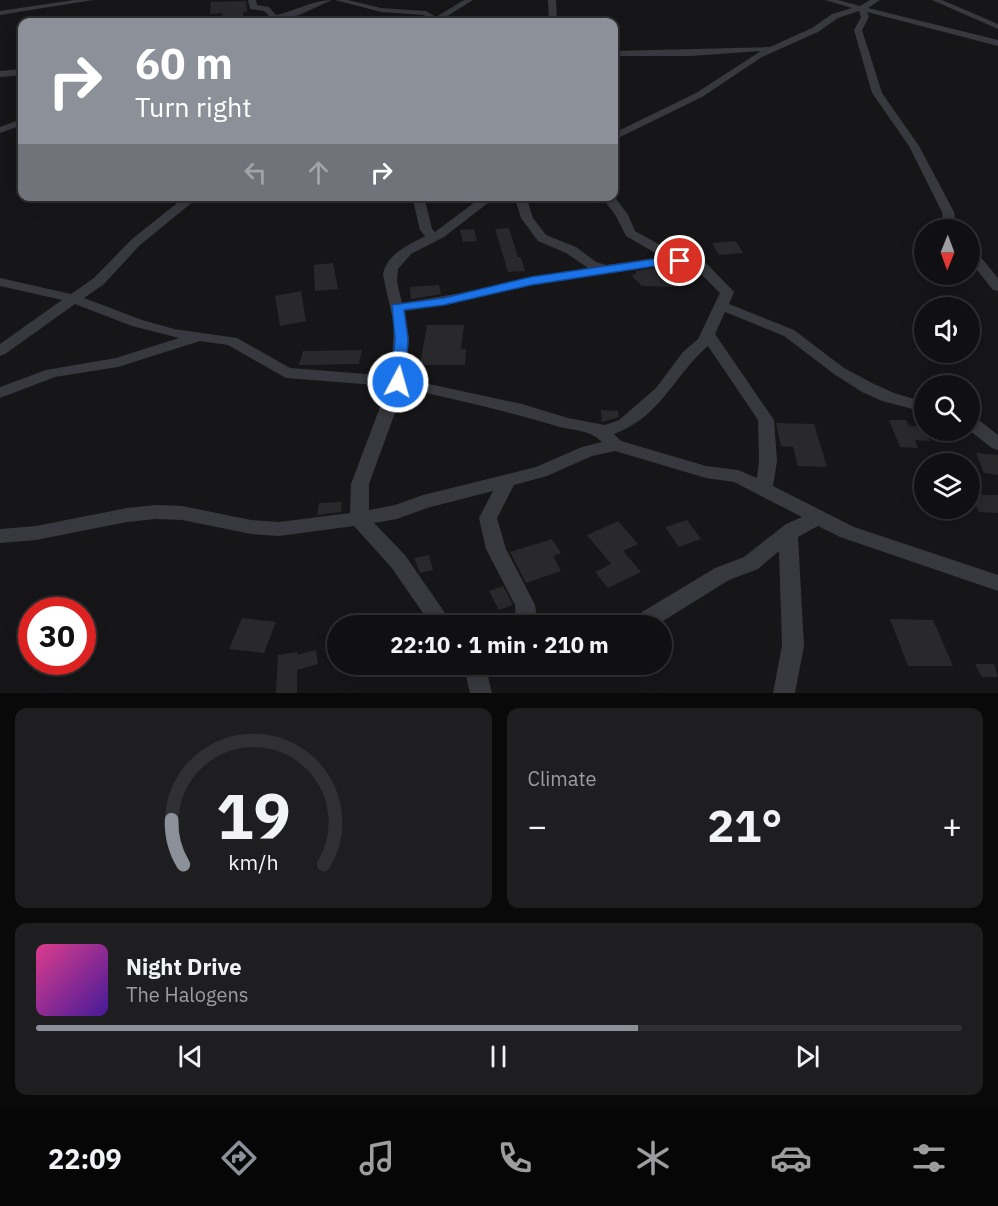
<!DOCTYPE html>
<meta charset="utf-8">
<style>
:root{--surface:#101012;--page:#1e1e20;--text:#f1f3f6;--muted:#9c9d9f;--line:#303032;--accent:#8c9099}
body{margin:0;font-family:"IBM Plex Sans",sans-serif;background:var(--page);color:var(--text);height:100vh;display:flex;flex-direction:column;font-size:22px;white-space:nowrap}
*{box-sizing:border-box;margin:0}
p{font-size:20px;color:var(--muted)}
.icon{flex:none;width:33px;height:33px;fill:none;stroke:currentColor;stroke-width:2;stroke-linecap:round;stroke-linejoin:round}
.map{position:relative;height:693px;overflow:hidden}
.sheet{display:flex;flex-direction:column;gap:15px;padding:15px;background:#09090a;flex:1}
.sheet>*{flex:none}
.guide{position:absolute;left:18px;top:18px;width:600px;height:183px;border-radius:12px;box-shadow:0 3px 15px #0003,0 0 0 2px var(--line);background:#8c9099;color:#fff;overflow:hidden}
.needle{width:39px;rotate:181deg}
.controls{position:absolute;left:914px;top:219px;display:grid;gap:12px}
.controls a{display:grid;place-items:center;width:66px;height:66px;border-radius:50%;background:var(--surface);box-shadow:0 3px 15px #0003,0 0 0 2px var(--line);font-size:30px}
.speed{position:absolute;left:18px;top:597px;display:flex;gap:12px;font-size:30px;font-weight:700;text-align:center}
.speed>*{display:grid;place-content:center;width:78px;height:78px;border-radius:50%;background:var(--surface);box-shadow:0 3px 15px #0003,0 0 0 2px var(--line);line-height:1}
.speed .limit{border:9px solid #d22;background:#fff;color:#111}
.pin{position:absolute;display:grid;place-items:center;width:51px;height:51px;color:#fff;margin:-26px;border:3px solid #fff;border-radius:50%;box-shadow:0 2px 6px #0007}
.me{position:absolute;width:66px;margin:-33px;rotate:6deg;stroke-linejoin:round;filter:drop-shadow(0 0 4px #0008)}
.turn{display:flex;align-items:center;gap:21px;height:126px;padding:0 18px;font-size:27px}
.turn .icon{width:78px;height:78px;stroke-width:2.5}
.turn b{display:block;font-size:42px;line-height:51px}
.lanes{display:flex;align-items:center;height:57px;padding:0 18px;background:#0003;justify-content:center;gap:30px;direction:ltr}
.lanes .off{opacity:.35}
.big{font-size:45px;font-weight:800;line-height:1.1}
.sheet .widget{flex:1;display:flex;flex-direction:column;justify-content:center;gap:9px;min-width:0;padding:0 21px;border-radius:12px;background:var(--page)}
.sheet .dial{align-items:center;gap:0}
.dial svg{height:156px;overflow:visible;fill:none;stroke:var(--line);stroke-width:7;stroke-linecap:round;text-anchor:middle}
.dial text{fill:var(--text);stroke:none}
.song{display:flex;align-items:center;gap:18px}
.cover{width:72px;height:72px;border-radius:9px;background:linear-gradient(135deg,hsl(330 70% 55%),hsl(260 70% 35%))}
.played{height:6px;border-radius:3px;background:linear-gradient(90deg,var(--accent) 65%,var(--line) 65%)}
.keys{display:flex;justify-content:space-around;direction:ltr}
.heat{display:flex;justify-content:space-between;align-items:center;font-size:33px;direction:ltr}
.sheet .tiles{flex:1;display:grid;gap:15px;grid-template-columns:1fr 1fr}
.widget:last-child{grid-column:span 2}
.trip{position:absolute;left:327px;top:615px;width:345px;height:60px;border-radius:30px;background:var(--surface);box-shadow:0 3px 15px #0003,0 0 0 2px var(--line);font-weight:800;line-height:60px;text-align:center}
.menu{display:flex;height:96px;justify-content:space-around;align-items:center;background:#060607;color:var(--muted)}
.menu .icon{width:42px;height:42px}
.menu .selected{color:var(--accent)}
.menu b{font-size:27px;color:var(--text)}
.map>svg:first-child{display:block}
.building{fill:#29292c}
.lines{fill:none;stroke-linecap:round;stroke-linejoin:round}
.minor{fill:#37393e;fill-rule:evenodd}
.route{fill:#1a73e8;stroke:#114b97;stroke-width:1.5}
</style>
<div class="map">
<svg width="998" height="693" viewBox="0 0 998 693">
<rect width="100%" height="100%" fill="#161618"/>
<g class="building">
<polygon points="246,1 247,12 243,12 244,18 223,19 222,13 210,14 211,2"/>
<polygon points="509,228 518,257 521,257 525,271 508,272 495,229"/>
<polygon points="474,229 477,241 463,242 460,230"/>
<polygon points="736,241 743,253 719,255 712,243"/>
<polygon points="333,263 338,289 315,291 314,265"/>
<polygon points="662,267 663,270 678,269 681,287 642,286 631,275 636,274 636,271"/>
<polygon points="439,285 441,294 411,299 410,287"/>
<polygon points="301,291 306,321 280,326 275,296"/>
<polygon points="427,325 464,325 461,349 466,349 465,365 420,365"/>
<polygon points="362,350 359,364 299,365 303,351"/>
<polygon points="601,410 618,411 619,417 602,422"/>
<polygon points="889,420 906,420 909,426 924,427 930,441 915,440 918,448 900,447"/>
<polygon points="776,423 814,424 827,467 798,466 793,447 781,446"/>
<polygon points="976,453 998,455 998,475 984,473"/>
<polygon points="970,495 998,495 998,513 979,512"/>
<polygon points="342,502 341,512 317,515 319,503"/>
<polygon points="687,520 701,539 679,547 665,527"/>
<polygon points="618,521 638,544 623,551 641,572 608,588 595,572 611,564 587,535"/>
<polygon points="552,539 561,553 553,556 561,571 526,583 510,552"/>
<polygon points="429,555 433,570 420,573 414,558"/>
<polygon points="503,586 513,605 499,610 489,591"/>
<polygon points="242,618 276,622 264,653 229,649"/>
<polygon points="890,619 933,620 953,666 908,666"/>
<polygon points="316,650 318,664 297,670 297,693 276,693 278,655 298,652 297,655"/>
<polygon points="975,664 994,664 998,677 982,677"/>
</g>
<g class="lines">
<g class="minor">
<polygon points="74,0 93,0 0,15 0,11"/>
<path d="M248 0H256L257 5 269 7 276 15C295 11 313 0 332 0L299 15 280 19V22H247L269 16 264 11 250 9Z"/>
<polygon points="335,0 348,0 381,8 426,11 436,17 464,0 473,0 441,20 442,22 428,22 430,20 424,15 381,12"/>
<polygon points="548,0 556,0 557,22 549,22"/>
<polygon points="825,0 838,0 860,6 870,0 880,0 868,8 998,40 998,46 867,12 869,17 862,30 882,93 919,146 954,212 957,230 945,230 942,212 909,146 872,93 854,30 861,17 859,11 838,18 818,32 762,57 702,97 614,140 614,133 696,93 761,51 691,56 614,56 614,51 770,47 812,28 832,14 852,8"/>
<polygon points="932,0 942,0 998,24 998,29"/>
<polygon points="22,69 22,75 0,77 0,71"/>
<polygon points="614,73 619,76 619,85 614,88"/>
<polygon points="22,119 22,125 0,133 0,127"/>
<path d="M186 196H200L140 245 104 284 84 298 142 320 174 329 237 338 290 368 391 376 394 325 383 275C386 254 409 245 425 236L420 230 412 196H424L432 229 435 232 483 196H497L444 237 411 254 398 269 397 282 402 303C465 294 526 278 588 268L566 253 538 241 521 218 514 196H526L533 218 546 235 576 247 596 262 606 265 662 257 626 236 616 216 601 196H614L628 215 635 231 680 256 706 263 734 292 729 304 794 330 844 368 874 384 894 393 924 402V412L882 401 862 392 834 374 784 336 725 312 715 334 774 420 777 461 773 486 854 527 998 575V591L840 537 818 526 798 537 804 646 795 693H773L782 646 779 551 758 569 729 580 655 626H626L629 620 715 568 744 557 786 524 802 517 734 482 706 478 615 451 592 456 547 476 514 485 497 518 506 549 535 605 538 626H516L515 605 486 549 479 518 493 491 427 508 397 519 374 523 405 555 454 626H432L391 567 354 526 279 536 251 534 182 520 156 519 127 522 36 540 0 543V529L36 526 127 508 156 505 182 506 251 520 279 522 350 513 351 484 388 386 286 378 228 345 200 341 118 367 55 377 0 398V387L46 370 116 358 179 338 132 326 75 304 5 354 0 356V344L62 300 0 286V278L71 294 94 278 132 239ZM675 263 696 269 720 293 698 339 683 352 656 388 619 420 605 425 568 418 522 404 406 379 409 339 405 311 444 305 531 285ZM708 346 758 420 759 461 757 478 738 470 706 466 621 441 614 434C662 416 673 376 708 346ZM404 388C456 400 508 411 560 427 576 431 590 430 602 442L582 447 536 467 423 495 395 505 369 510V484Z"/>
<polygon points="969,248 974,249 998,278 998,291 993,290 969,260"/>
<polygon points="969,415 975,417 998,435 998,450 992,448 969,430"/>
<polygon points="463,664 505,664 502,671 488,677 492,693 470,693"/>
</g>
</g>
<polygon class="route" points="675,256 686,261 680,265 674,263 531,285 444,305 404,310 408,339 405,382 398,387 391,382 395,339 392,305 444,298 531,277"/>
</svg>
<div class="controls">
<a><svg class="needle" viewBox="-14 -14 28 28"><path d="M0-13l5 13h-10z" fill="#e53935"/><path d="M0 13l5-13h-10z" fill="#9c9d9f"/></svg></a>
<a><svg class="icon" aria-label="sound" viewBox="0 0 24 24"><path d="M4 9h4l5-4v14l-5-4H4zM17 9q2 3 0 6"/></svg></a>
<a><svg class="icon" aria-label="search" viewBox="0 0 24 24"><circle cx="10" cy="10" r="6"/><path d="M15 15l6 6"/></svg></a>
<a><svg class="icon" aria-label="layers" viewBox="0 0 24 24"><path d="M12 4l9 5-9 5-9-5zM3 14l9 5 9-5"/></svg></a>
</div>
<div class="speed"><div class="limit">30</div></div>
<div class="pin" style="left:680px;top:261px;background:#d93025"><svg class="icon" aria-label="arrive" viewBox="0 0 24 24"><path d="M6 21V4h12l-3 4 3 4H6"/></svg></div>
<svg class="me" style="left:398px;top:382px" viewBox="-20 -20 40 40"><circle r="17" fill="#1a73e8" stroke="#fff" stroke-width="3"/><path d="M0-11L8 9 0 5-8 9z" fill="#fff"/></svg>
<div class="trip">22:10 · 1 min · 210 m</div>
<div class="guide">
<div class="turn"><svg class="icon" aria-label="right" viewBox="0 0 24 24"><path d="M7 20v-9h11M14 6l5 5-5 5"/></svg><div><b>60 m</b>Turn right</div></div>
<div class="lanes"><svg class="icon off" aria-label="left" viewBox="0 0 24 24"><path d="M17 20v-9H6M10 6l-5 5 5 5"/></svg><svg class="icon off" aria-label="ahead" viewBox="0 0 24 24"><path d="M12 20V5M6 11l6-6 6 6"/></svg><svg class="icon" aria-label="right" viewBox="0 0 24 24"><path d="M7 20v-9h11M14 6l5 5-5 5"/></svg></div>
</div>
</div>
<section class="sheet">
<div class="tiles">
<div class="widget dial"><svg viewBox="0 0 100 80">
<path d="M14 69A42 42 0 1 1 86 69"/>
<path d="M14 69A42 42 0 0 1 8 46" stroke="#8c9099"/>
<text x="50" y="56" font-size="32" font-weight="700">19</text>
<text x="50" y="72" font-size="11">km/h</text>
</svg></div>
<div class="widget"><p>Climate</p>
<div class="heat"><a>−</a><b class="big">21°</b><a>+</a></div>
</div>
<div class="widget">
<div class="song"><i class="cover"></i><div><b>Night Drive</b><p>The Halogens</p></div></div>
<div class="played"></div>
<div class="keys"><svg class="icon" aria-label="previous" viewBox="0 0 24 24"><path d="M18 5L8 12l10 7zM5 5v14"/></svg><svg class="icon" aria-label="pause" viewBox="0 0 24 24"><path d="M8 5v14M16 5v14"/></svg><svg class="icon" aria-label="next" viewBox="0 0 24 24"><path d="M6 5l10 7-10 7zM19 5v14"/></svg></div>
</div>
</div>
</section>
<nav class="menu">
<b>22:09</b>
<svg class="icon selected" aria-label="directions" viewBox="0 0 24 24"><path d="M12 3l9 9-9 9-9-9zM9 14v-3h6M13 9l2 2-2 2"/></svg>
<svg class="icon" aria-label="music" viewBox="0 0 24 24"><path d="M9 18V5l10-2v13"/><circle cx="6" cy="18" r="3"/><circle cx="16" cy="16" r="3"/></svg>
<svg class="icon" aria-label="phone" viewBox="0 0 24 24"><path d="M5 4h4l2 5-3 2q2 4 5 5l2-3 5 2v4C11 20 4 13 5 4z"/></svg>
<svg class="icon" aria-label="climate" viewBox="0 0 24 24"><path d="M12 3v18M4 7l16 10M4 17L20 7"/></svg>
<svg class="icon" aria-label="car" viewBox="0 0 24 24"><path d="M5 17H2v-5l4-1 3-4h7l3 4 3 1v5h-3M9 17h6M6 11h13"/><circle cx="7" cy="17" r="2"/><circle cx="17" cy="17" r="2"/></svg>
<svg class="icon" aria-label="filters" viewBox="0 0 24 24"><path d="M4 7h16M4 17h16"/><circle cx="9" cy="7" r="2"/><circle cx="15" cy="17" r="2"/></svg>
</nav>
